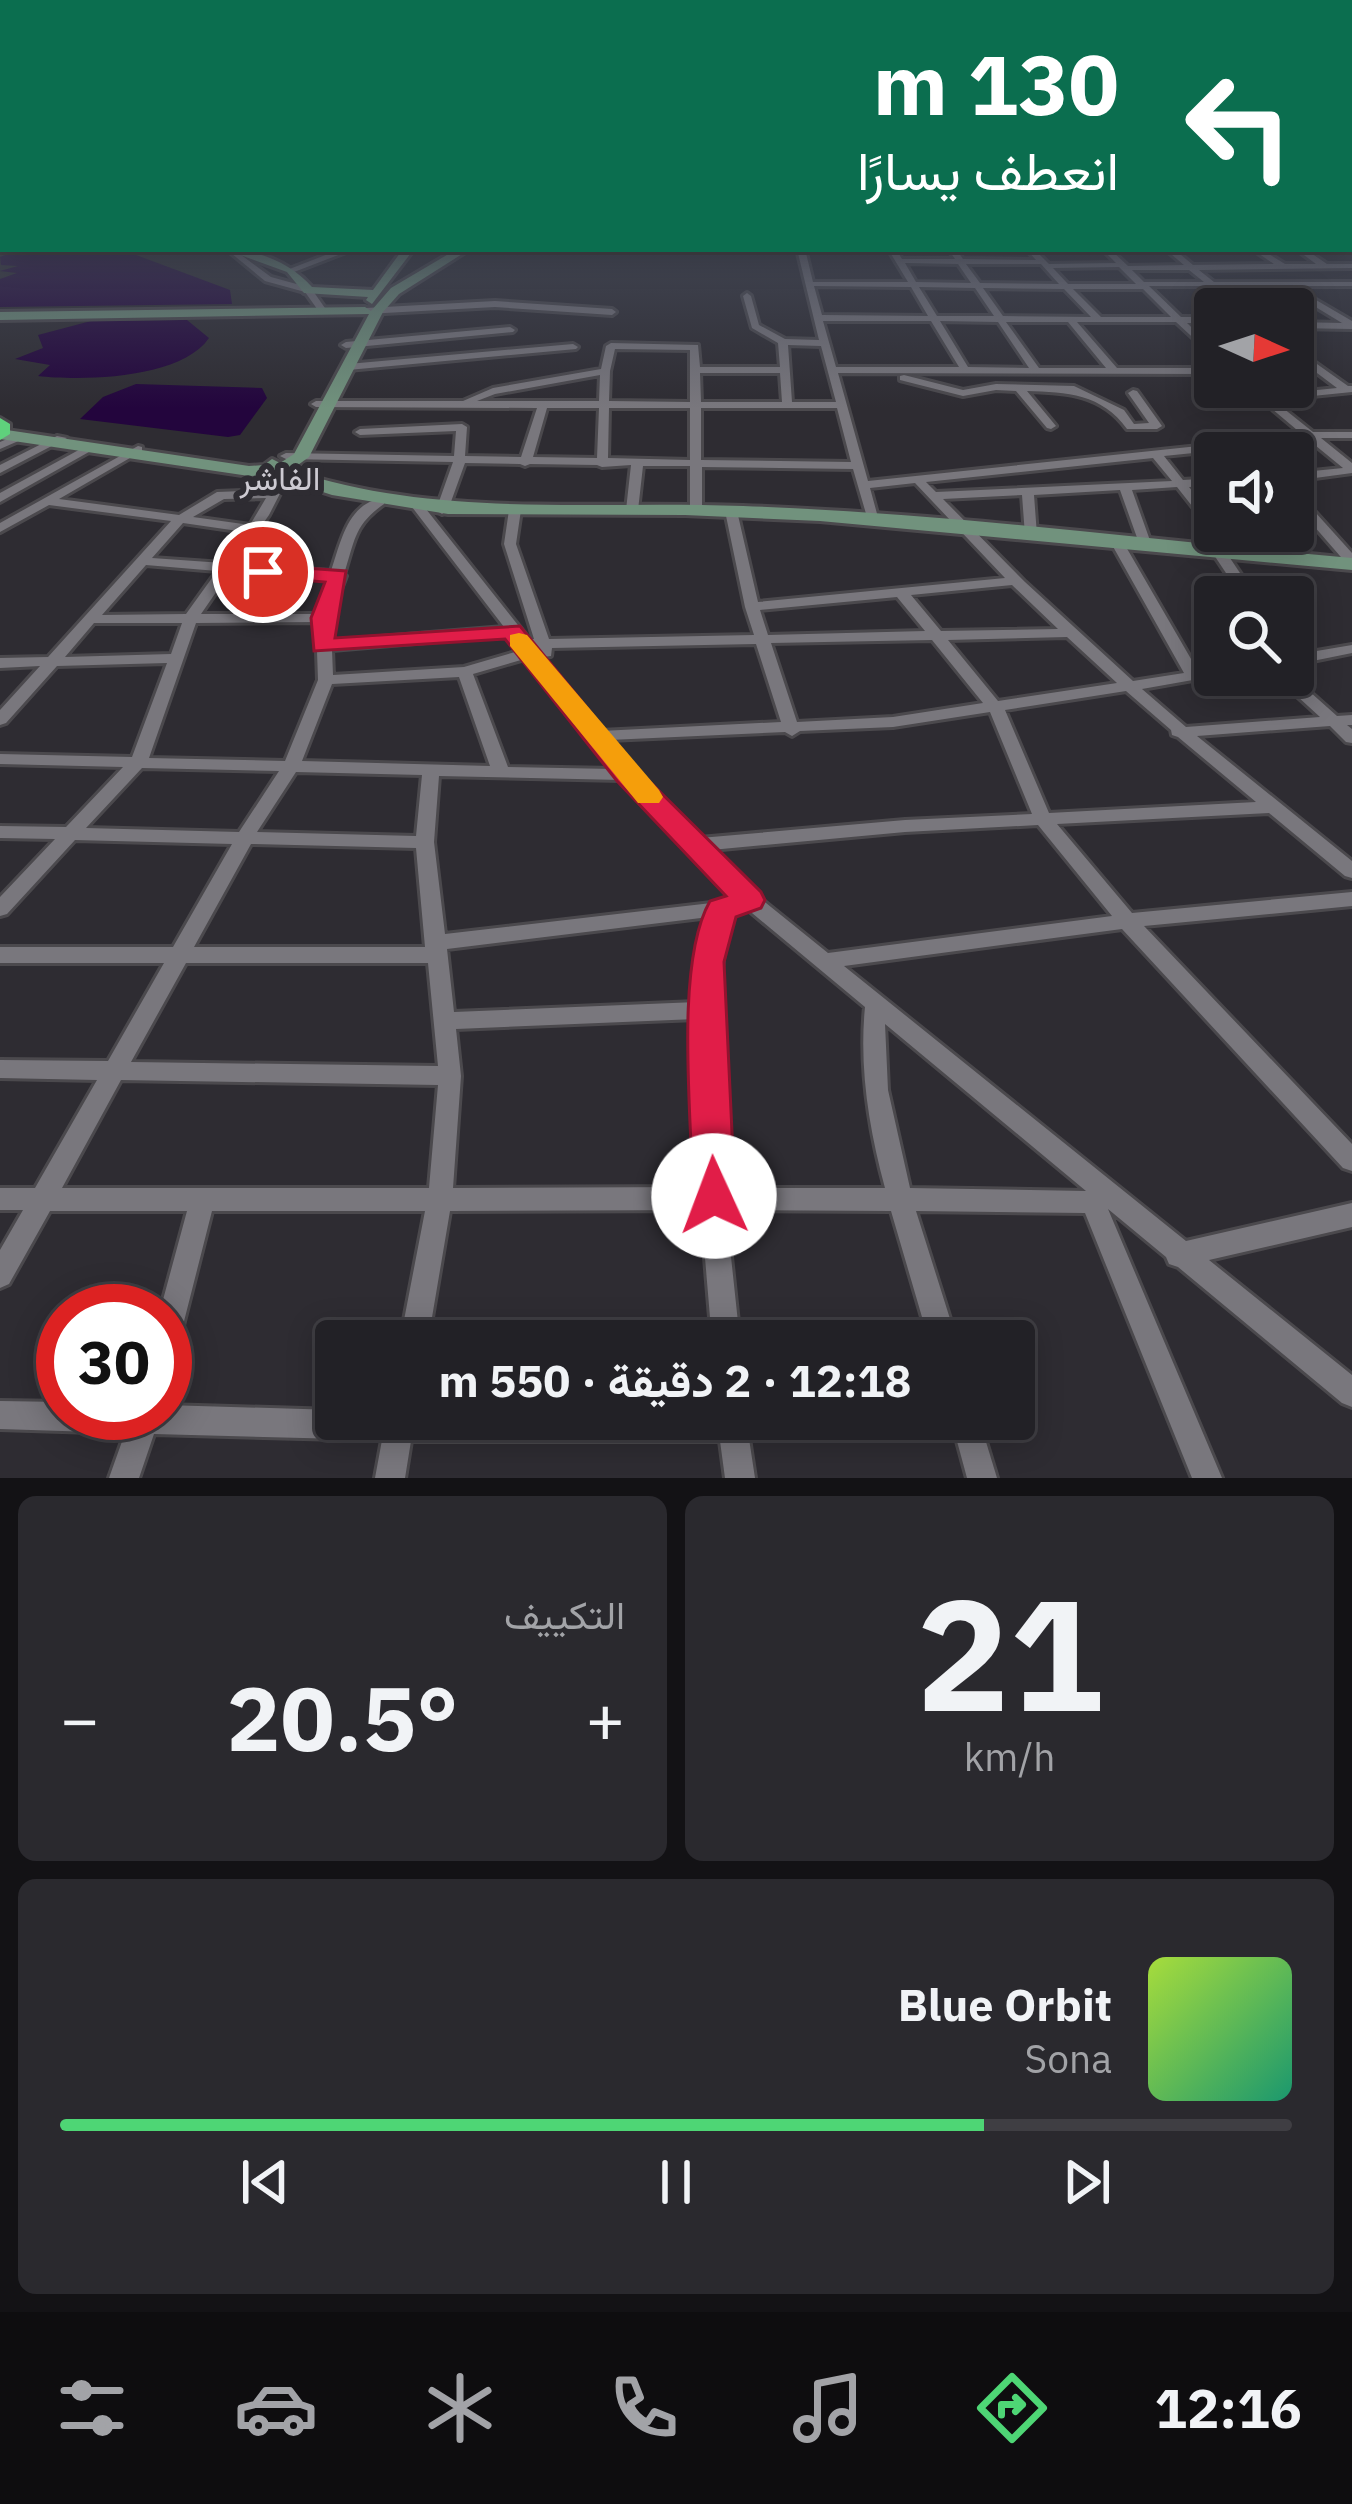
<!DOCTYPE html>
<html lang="ar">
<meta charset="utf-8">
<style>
:root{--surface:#222126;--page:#2a292e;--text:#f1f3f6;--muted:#a2a3a7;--line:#3f3e43;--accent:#4ed675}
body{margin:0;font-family:"IBM Plex Sans",Vazirmatn,sans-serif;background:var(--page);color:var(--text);direction:rtl;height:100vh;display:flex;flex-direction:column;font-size:45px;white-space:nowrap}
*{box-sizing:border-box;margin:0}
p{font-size:39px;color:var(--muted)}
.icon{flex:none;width:66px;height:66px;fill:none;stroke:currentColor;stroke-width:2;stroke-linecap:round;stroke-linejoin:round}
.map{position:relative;height:1478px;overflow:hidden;direction:ltr}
.drawer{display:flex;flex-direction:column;gap:18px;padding:18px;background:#131215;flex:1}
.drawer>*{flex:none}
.top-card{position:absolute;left:0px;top:0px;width:1353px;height:252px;box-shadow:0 6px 30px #0003,0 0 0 3px var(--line);direction:rtl;background:#0b6e4f;color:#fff;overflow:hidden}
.needle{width:78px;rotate:93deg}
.controls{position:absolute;left:1194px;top:288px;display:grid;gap:24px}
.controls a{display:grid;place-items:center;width:120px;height:120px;border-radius:12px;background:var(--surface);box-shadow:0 6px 30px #0003,0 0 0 3px var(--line);font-size:60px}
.speed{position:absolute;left:36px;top:1284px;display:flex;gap:24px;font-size:60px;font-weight:700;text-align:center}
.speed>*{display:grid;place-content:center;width:156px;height:156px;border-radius:50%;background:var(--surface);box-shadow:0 6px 30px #0003,0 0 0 3px var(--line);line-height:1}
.speed .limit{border:18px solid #d22;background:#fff;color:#111}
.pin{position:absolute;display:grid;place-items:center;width:102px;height:102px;color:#fff;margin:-51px;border:6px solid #fff;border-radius:50%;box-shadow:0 3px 12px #0007}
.me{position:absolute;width:132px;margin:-66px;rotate:358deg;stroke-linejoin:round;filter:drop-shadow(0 0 9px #0008)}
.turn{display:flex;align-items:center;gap:42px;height:252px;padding:0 36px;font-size:54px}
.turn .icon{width:156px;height:156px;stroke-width:2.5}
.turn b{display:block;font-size:84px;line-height:102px}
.big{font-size:90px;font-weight:700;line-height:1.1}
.drawer .card{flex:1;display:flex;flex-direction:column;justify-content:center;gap:18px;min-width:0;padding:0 42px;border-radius:18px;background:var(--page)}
.drawer .dial{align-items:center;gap:0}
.dial b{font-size:156px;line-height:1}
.song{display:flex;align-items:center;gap:36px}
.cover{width:144px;height:144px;border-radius:18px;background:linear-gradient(135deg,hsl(80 70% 55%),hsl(160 70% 35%))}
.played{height:12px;border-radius:6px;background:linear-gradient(90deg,var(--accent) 75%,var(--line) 75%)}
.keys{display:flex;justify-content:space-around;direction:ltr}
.heat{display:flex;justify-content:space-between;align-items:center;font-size:66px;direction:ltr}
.drawer .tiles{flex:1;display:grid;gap:18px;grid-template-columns:1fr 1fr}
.card:last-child{grid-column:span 2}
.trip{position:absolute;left:315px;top:1320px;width:720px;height:120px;border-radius:12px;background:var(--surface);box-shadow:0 6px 30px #0003,0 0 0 3px var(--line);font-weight:700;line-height:120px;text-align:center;direction:rtl}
.tabs{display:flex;height:192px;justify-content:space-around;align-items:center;background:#0e0d0f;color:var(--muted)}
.tabs .icon{width:84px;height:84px}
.tabs .active{color:var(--accent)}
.tabs b{font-size:54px;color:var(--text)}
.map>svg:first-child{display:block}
.water{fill:#23053d}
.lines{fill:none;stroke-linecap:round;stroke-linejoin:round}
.street-casing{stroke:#4b494d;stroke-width:6}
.secondary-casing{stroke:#4b494d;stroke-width:6}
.highway-casing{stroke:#4b494d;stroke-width:6}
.street{fill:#79777d;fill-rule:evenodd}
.secondary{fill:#71927d;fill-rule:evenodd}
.highway{fill:#5fd17c;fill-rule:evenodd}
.route{fill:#e11d48;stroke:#92132f;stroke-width:3}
.slow{fill:#f59e0b}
.labels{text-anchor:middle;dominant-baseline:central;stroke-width:12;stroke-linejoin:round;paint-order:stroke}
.far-quarter-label{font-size:33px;fill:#cdcad2;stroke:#2e2c32}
</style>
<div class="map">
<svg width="1352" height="1478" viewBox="0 0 1352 1478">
<rect width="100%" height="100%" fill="#2e2c32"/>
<g class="water">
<polygon points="21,249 120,249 230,290 232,304 0,307 0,279 17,273 0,271 18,266 1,265 0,257"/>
<path d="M187 320 209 338C181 379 83 381 38 376L50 365 15 359 43 348 38 335 91 321Z"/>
<polygon points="136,384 262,388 267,398 240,435 228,437 80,419 103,397"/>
</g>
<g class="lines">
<g class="street-casing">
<g id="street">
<rect x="1350" y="201" width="2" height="4"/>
<rect x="1350" y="220" width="2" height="5"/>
<rect x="1350" y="244" width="2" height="5"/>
<polygon points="233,249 271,277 311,288 327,311 320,313 305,292 265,281 231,253"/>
<polygon points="341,249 410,249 411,250 407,252 346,252 294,272 287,270"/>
<path d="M797 249H805L813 282H908L888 249H896L902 259H955L948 249H956L963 259 1036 260 1026 249H1034L1049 264 1116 263 1102 249H1110L1128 266 1184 265 1165 249H1174L1193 265 1274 264 1252 249H1261L1285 264H1316L1296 249H1305L1327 264H1352V268L1199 270 1214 282H1352V286H1292L1352 321V329L1293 328V322L1342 323 1281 286H1220L1246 309H1237L1210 286H1149L1181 317H1215V323H1187L1215 350V358L1176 322H1077L1117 368H1215V374L838 373 868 481 1303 435 1246 387H1257L1267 395 1337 388 1293 355V347L1348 386H1352V392L1273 400 1313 432H1352V438H1321L1352 463V473L1293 481V473L1343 468 1310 441 1164 456 1183 480 1215 478V486L1189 487 1215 519V531L1211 530 1177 487 1132 490 1152 546 1151 549H1141L1140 546 1120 490 1034 495 1037 535 1031 539 1025 535 1022 495 943 499 1025 582 1133 681 1184 673 1111 543 1112 540H1122L1198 671 1215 668V675H1221L1142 689 1186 727 1320 717 1274 675H1291L1337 716 1352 715V725H1347L1352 729V743L1346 742 1330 726 1197 736 1352 861V878L1345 876 1269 813 1057 824 1132 913 1352 892V906L1144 926 1352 1144V1171L1343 1168 1122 929 844 966 1186 1241 1352 1203V1227L1209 1260 1352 1375V1407L1342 1403 1178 1267 1169 1264 1166 1257 1108 1209 1222 1478H1192L1085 1213 916 1211 957 1341H929L891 1211 726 1210 740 1341H712L701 1210 450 1211 428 1341H400L425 1211H212L179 1341 175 1351 165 1355V1311H160L187 1211H50L9 1284 0 1288V1250L23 1210H0V1188H35L97 1080 0 1078V1060L108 1061 164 963H0V947H173L232 844 75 840 7 914 0 916V897L55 839 0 838V826L66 827 123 767 0 764V754L132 757 167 663 57 666 6 723 0 725V710L40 666 0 668V658L48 657 171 521 49 505 0 532V523L138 446 142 447V451L59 499 179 515 217 492 270 490 280 472H288L290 474 269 515 235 564 331 571C341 541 348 502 384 498V504C354 525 355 540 344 574L346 576 330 618 331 641 504 627 412 507 418 503 422 504 529 639H534L504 544 509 510 515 506 521 510 516 544 549 639 754 635 745 607 725 511 731 507 737 511 758 602 1005 578 915 483 870 488 879 521 877 524H869L853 469 702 467V510L696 514 690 510V466H643L638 510 632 514 626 510 631 465 602 467 597 465 530 464 525 466 520 464 465 463 448 510 442 514 436 510 453 462 286 459 280 456 286 453 454 456 456 431 360 435 355 432 360 429 462 424 467 427 465 456 521 457 537 408 316 407 311 404 316 401H463L493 388 601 369 606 346 611 343 698 345 700 367H780L778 343 752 328 743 296 747 293 751 296 759 325 785 339 819 340ZM905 263 958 264 971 283 916 282ZM966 264H1041L1059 284 980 283ZM1119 267 1136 284H1068L1053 268ZM1132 270H1189L1204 282H1144ZM814 286 911 287 928 316 822 315ZM919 287 975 288 994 316H937ZM983 288 1064 289 1091 317 1003 316ZM1073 289H1143L1171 317H1101ZM823 321H931L959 367H836ZM940 321 998 322 1029 368 968 367ZM1006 322H1068L1106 368H1039ZM788 345 821 346 836 402H792ZM615 349 690 350V402L609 401 610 371ZM700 373H780L782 402H701ZM600 375 599 401H477L495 394ZM547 408H599L597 458 533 457ZM609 408H690V460L608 458ZM701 408H837L851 462 701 460ZM1153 458 1172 481 936 492 926 482ZM266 498 250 525 193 517 224 499ZM183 523 245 532 223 563 152 558ZM146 565 217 571 186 614 102 615ZM230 572 329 579 317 614H201ZM1012 585 1058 629 941 631 911 595ZM897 597 925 631 768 635 760 610ZM316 622 318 680 285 761 149 758 196 623ZM94 623H182L171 654 65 657ZM511 635 516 647 522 650 464 667 333 675 332 650ZM1067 637 1117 683 998 701 948 640ZM932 640 983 703 893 717 797 722 771 643ZM756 644 781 722 601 731 543 657 551 656 552 648ZM528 658 614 769 508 767 473 674ZM459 677 490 766 302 761 332 684ZM1126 691 1171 730 1172 735 1178 737 1256 802 1049 813 1005 710ZM990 712 1032 814 905 820 700 838 633 771 609 740 785 732 792 736 800 731 893 727ZM142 768 279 771 239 832 86 828ZM296 772 422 775 416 836 257 832ZM439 776 622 780 735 897 720 902 445 934 434 842ZM1038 825 1112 916 828 953 756 895 711 850 905 832ZM251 844 416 848 425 947H194ZM746 908 865 1007C859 1068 869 1129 885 1188H724C716 1095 713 1004 730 913ZM709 917 701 957 697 1002 454 1012 447 949ZM186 963H428L438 1066 131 1062ZM696 1019V1123L699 1187 453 1188 461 1076 456 1029ZM885 1024 1086 1191 910 1188 888 1090ZM121 1080 438 1085 429 1188H62Z"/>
<polygon points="495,301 612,309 616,312 612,315 495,307 366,314 362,311 366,308"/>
<polygon points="510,327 515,330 513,332 346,348 341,345 346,342"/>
<polygon points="573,344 578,347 576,349 348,370 343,367 348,364"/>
<path d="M904 375 963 390 996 384 1074 386 1124 410 1134 424 1149 423 1128 393 1133 390 1137 391 1162 426 1157 429H1127C1102 394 1067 392 1027 391L1056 426 1051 429 1047 428 1016 391 996 390 963 396 900 380V376Z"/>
<polygon points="19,434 24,437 23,439 0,449 0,442"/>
<polygon points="57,436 67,438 0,473 0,465"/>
<polygon points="86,446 96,448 0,502 0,493"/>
<polygon points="1293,491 1297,492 1352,553 1352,565 1347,564 1293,502"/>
<polygon points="1219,548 1224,549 1256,597 1242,597 1212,552"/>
<polygon points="1352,645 1352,653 1293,665 1293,655"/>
<polygon points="0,1401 63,1402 63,1413 165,1413 165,1405 336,1410 336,1419 746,1419 755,1478 725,1478 720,1441 411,1441 405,1478 375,1478 382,1440 154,1434 139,1478 109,1478 125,1433 0,1429"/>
<polygon points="951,1419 979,1419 997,1478 967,1478"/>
</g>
</g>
<g class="secondary-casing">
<g id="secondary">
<path d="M224 249C256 249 290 262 312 287L373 290 403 249H414L372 304 366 300 368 297 304 293 287 272Z"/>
<path d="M457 249H470L399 294 383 312 309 457 291 470C439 519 591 500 743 506 947 513 1149 540 1352 558V570L820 521 685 515 448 514 332 495 271 475 249 476 0 439V429L249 466 264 465 272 459 280 463 294 454 369 314 0 320V312L365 307 371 311 391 288Z"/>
</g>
</g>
<g class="highway-casing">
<polygon id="highway" points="0,418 10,424 10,434 0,440"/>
</g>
<use href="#street" class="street"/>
<use href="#secondary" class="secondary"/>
<use href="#highway" class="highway"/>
</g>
<linearGradient id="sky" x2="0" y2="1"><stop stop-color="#19181c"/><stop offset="0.49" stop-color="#464b5a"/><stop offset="1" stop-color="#464b5a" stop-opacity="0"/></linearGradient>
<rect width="1352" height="408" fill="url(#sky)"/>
<path class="route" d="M263 565 346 571 335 638 520 626 637 769 761 892 765 900 761 908 736 917 724 962 735 1196 729 1210 714 1215 699 1210 693 1196C692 1121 674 964 710 901L726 896 617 781 505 639 314 651 311 618 325 582 255 576 252 572Z"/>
<polygon class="slow" points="519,633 527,635 659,790 663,797 659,803 638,803 510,646 510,635"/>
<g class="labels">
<g class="far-quarter-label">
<text x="280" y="477">الفاشر</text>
</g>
</g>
</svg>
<div class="controls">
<a><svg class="needle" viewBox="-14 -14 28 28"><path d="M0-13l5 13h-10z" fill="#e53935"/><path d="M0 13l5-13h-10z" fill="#a2a3a7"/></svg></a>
<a><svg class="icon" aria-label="sound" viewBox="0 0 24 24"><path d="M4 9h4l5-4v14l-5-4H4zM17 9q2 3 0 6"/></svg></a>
<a><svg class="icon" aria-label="search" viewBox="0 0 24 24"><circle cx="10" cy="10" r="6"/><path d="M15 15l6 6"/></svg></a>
</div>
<div class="speed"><div class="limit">30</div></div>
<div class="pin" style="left:263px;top:572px;background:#d93025"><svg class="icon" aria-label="arrive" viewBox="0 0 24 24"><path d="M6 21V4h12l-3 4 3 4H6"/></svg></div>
<svg class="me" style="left:714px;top:1196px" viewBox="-20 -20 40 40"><circle r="19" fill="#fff"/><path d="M0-13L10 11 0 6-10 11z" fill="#e11d48"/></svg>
<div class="trip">12:18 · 2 دقيقة · 550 m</div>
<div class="top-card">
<div class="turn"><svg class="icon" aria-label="left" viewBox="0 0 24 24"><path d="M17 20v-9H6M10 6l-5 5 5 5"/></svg><div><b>130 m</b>انعطف يسارًا</div></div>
</div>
</div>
<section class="drawer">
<div class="tiles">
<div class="card dial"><b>21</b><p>km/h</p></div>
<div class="card"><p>التكييف</p>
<div class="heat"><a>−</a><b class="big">20.5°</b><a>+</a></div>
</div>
<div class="card">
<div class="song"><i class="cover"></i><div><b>Blue Orbit</b><p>Sona</p></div></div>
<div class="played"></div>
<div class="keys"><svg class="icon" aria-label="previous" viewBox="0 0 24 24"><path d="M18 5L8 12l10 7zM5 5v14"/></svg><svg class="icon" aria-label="pause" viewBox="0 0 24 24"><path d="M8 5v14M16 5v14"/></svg><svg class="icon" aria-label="next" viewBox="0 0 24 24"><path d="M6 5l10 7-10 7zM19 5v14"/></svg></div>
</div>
</div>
</section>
<nav class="tabs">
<b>12:16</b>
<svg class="icon active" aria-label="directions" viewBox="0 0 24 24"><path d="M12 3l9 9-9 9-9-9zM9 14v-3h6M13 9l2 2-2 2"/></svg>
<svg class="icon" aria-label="music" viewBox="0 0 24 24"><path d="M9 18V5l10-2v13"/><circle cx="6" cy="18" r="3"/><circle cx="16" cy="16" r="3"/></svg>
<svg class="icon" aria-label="phone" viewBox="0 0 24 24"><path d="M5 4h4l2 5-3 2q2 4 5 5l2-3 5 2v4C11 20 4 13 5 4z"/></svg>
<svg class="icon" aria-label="climate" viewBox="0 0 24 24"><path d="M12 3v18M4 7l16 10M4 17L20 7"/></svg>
<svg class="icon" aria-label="car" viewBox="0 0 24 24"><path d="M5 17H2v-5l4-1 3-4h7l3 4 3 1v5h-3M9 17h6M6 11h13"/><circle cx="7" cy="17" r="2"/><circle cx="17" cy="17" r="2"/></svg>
<svg class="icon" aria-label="filters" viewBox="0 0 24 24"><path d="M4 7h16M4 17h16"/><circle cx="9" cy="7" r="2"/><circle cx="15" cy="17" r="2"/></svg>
</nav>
